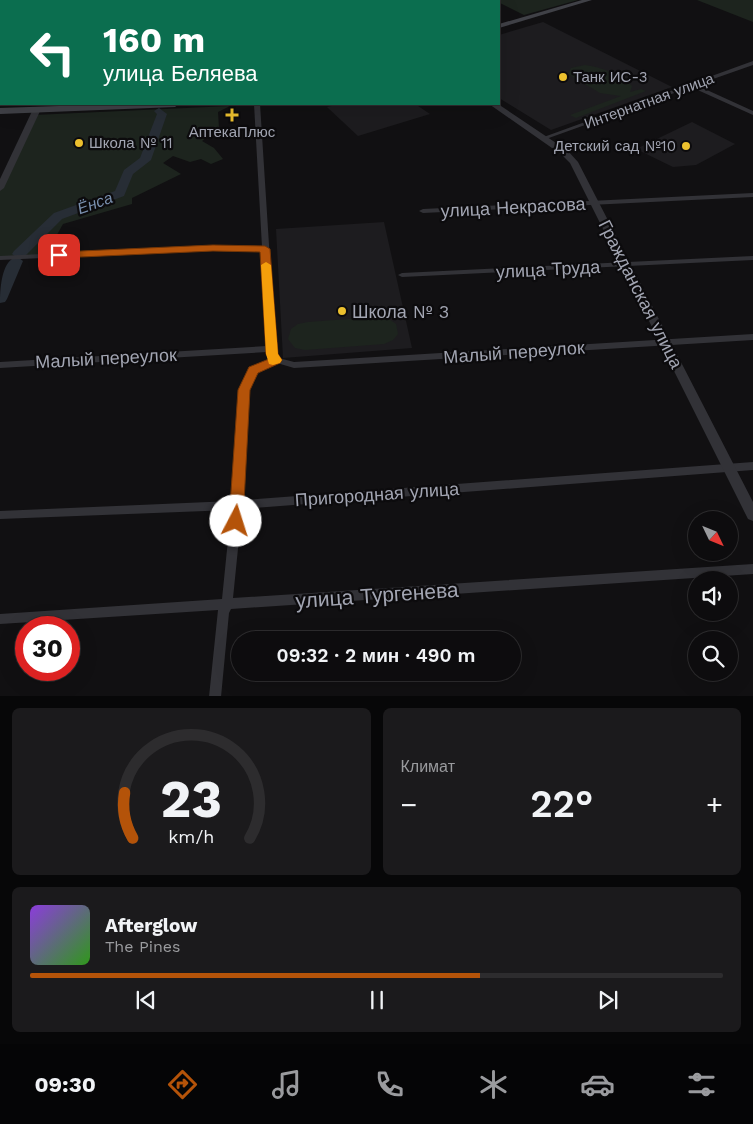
<!DOCTYPE html>
<html lang="ru">
<meta charset="utf-8">
<style>
:root{--surface:#0d0c0e;--page:#1b1a1c;--text:#f1f3f6;--muted:#9a9b9e;--line:#2d2c2e;--accent:#b45309}
body{margin:0;font-family:"Work Sans",sans-serif;background:var(--page);color:var(--text);height:100vh;display:flex;flex-direction:column;font-size:19px;white-space:nowrap}
*{box-sizing:border-box;margin:0}
p{font-size:16px;color:var(--muted)}
.icon{flex:none;width:28px;height:28px;fill:none;stroke:currentColor;stroke-width:2;stroke-linecap:round;stroke-linejoin:round}
.map{position:relative;height:696px;overflow:hidden}
.details{display:flex;flex-direction:column;gap:12px;padding:12px;background:#070708;flex:1}
.details>*{flex:none}
.guide{position:absolute;left:0px;top:0px;width:500px;height:105px;box-shadow:0 5px 20px #0002,0 0 0 1px var(--line);background:#0b6e4f;color:#fff;overflow:hidden}
.needle{width:32px;rotate:133deg}
.fabs{position:absolute;left:688px;top:511px;display:grid;gap:10px}
.fabs a{display:grid;place-items:center;width:50px;height:50px;border-radius:50%;background:var(--surface);box-shadow:0 5px 20px #0002,0 0 0 1px var(--line);font-size:25px}
.speed{position:absolute;left:15px;top:616px;display:flex;gap:10px;font-size:25px;font-weight:700;text-align:center}
.speed>*{display:grid;place-content:center;width:65px;height:65px;border-radius:50%;background:var(--surface);box-shadow:0 5px 20px #0002,0 0 0 1px var(--line);line-height:1}
.speed .limit{border:8px solid #d22;background:#fff;color:#111}
.pin{position:absolute;display:grid;place-items:center;width:42px;height:42px;color:#fff;margin:-21px;border-radius:10px;box-shadow:0 2px 8px #0006}
.me{position:absolute;width:55px;margin:-28px;rotate:5deg;stroke-linejoin:round;filter:drop-shadow(0 0 4px #0008)}
.turn{display:flex;align-items:center;gap:18px;height:105px;padding:0 20px;font-size:22px}
.turn .icon{width:65px;height:65px;stroke-width:2.5}
.turn b{display:block;font-size:35px;line-height:42px}
.big{font-size:38px;font-weight:600;line-height:1.1}
.details .card{flex:1;display:flex;flex-direction:column;justify-content:center;gap:8px;min-width:0;padding:0 18px;border-radius:8px;background:var(--page)}
.details .dial{align-items:center;gap:0}
.dial svg{height:130px;overflow:visible;fill:none;stroke:var(--line);stroke-width:7;stroke-linecap:round;text-anchor:middle}
.dial text{fill:var(--text);stroke:none}
.song{display:flex;align-items:center;gap:15px}
.cover{width:60px;height:60px;border-radius:8px;background:linear-gradient(135deg,hsl(270 70% 55%),hsl(110 70% 35%))}
.played{height:5px;border-radius:2px;background:linear-gradient(90deg,var(--accent) 65%,var(--line) 65%)}
.keys{display:flex;justify-content:space-around;direction:ltr}
.heat{display:flex;justify-content:space-between;align-items:center;font-size:28px;direction:ltr}
.details .tiles{flex:1;display:grid;gap:12px;grid-template-columns:1fr 1fr}
.card:last-child{grid-column:span 2}
.trip{position:absolute;left:231px;top:631px;width:290px;height:50px;border-radius:25px;background:var(--surface);box-shadow:0 5px 20px #0002,0 0 0 1px var(--line);font-weight:600;line-height:50px;text-align:center}
.tab-bar{display:flex;height:80px;justify-content:space-around;align-items:center;background:#050506;color:var(--muted)}
.tab-bar .icon{width:35px;height:35px}
.tab-bar .selected{color:var(--accent)}
.tab-bar b{font-size:22px;color:var(--text)}
.map>svg:first-child{display:block}
.built{fill:#1d1c1f}
.green{fill:#1d241e}
.lines{fill:none;stroke-linecap:round;stroke-linejoin:round}
.river{fill:#272d35;fill-rule:evenodd}
.minor{fill:#323237;fill-rule:evenodd}
.tertiary{fill:#323237;fill-rule:evenodd}
.secondary{fill:#404147;fill-rule:evenodd}
.route{fill:#b45309;stroke:#753606}
.slow{fill:#f59e0b}
.poi-dot{fill:#ecc02e;stroke:#0c0b0d;stroke-width:2}
.labels{text-anchor:middle;dominant-baseline:central;stroke-width:4.5;stroke-linejoin:round;paint-order:stroke}
.far-poi-label{font-size:15px;fill:#a2a5b2;stroke:#0c0b0d;text-anchor:start}
.far-street-label{font-size:15px;fill:#a2a5b2;stroke:#0c0b0d}
.far-water-label{font-size:16px;font-style:italic;fill:#798fad;stroke:#0c0b0d}
.street-label{font-size:18px;fill:#a2a5b2;stroke:#0c0b0d}
.poi-label{font-size:18px;fill:#a2a5b2;stroke:#0c0b0d;text-anchor:start}
.near-street-label{font-size:21px;fill:#a2a5b2;stroke:#0c0b0d}
</style>
<div class="map">
<svg width="753" height="697" viewBox="0 0 753 697">
<rect width="100%" height="100%" fill="#111012"/>
<g class="built">
<polygon points="543,22 672,87 551,130 499,98 499,35"/>
<polygon points="340,104 415,104 430,114 358,136 327,107"/>
<polygon points="692,122 735,144 696,165 673,167 636,149"/>
<polygon points="384,222 412,348 283,358 276,229"/>
</g>
<g class="green">
<polygon points="494,0 578,0 524,15"/>
<polygon points="697,0 753,0 753,22"/>
<path d="M585 65C601 67 621 75 632 86L630 92 641 89 646 91 576 118 570 115 621 96 600 93 568 74 571 68Z"/>
<polygon points="230,106 218,112 219,128 202,141 214,148 223,159 211,164 201,159 190,162 173,156 163,163 181,174 132,198 132,204 63,224 45,256 0,258 0,188 34,115"/>
<polygon points="375,317 389,319 396,324 398,334 393,340 384,344 305,350 295,348 288,339 291,329 298,324 308,322"/>
</g>
<g class="lines">
<path class="river" d="M159 108 167 114 151 160 133 174 124 196 62 219 24 257 19 258 23 261 7 299 5 302 0 303C0 291 1 261 16 257L12 254 14 251 54 213 115 191 124 170 140 158 157 114 154 111Z"/>
<g class="minor">
<polygon points="279,0 285,0 285,1 280,1"/>
<polygon points="330,0 336,0 336,1 331,1"/>
<polygon points="753,61 753,65 696,85 753,111 753,115 691,87 546,139 541,138"/>
<polygon points="254,104 260,104 276,354 279,358 294,362 753,334 753,340 294,368 277,363 257,372 249,390 243,500 753,462 753,470 242,509 233,598 753,564 753,574 231,609 229,613 221,697 209,697 218,610 0,624 0,614 222,599 231,510 0,519 0,511 232,501 239,390 251,368 271,359 267,352 0,368 0,362 267,346 262,251 213,250 0,260 0,256 213,246 262,247"/>
<polygon points="753,193 753,197 423,213 419,211 423,209"/>
<polygon points="753,256 753,260 402,277 398,275 402,273"/>
</g>
<g class="tertiary">
<polygon points="489,104 498,104 568,151 578,162 753,502 753,521 748,519 570,163 562,155"/>
<polygon points="34,107 41,109 4,188 0,191 0,179"/>
</g>
<g class="secondary">
<polygon points="582,0 592,0 499,28 499,24"/>
<polygon points="117,104 179,104 175,107 0,114 0,108"/>
</g>
</g>
<polygon class="route" points="213,245 265,246 270,249 278,354 282,360 280,363 258,373 250,390 243,521 241,525 236,527 231,525 229,521 238,390 249,367 269,359 266,354 260,252 213,251 59,258 54,255 59,252"/>
<polygon class="slow" points="266,262 271,265 278,354 282,360 280,363 273,365 269,364 266,354 261,265"/>
<g class="poi-dot">
<circle cx="563" cy="77" r="5"/>
<path d="M229.5 107.5h5v5h5v5h-5v5h-5v-5h-5v-5h5z"/>
<circle cx="79" cy="143" r="5"/>
<circle cx="686" cy="146" r="5"/>
<circle cx="342" cy="311" r="5"/>
</g>
<g class="labels">
<g class="far-poi-label">
<text x="573" y="77">Танк ИС-3</text>
<text x="232" y="132" text-anchor="middle">АптекаПлюс</text>
<text x="89" y="143">Школа № 11</text>
<text x="676" y="146" text-anchor="end">Детский сад №10</text>
</g>
<g class="far-street-label">
<text transform="translate(649 101) rotate(-20)">Интернатная улица</text>
</g>
<g class="far-water-label">
<text transform="translate(95 203) rotate(-20)">Ёнса</text>
</g>
<g class="street-label">
<text transform="translate(513 207) rotate(-3)">улица Некрасова</text>
<text transform="translate(548 269) rotate(-3)">улица Труда</text>
<text transform="translate(641 294) rotate(63)">Гражданская улица</text>
<text transform="translate(514 352) rotate(-4)">Малый переулок</text>
<text transform="translate(106 358) rotate(-3)">Малый переулок</text>
<text transform="translate(377 494) rotate(-4)">Пригородная улица</text>
</g>
<g class="poi-label">
<text x="352" y="311">Школа № 3</text>
</g>
<g class="near-street-label">
<text transform="translate(377 595) rotate(-4)">улица Тургенева</text>
</g>
</g>
</svg>
<div class="fabs">
<a><svg class="needle" viewBox="-14 -14 28 28"><path d="M0-13l5 13h-10z" fill="#e53935"/><path d="M0 13l5-13h-10z" fill="#9a9b9e"/></svg></a>
<a><svg class="icon" aria-label="sound" viewBox="0 0 24 24"><path d="M4 9h4l5-4v14l-5-4H4zM17 9q2 3 0 6"/></svg></a>
<a><svg class="icon" aria-label="search" viewBox="0 0 24 24"><circle cx="10" cy="10" r="6"/><path d="M15 15l6 6"/></svg></a>
</div>
<div class="speed"><div class="limit">30</div></div>
<div class="pin" style="left:59px;top:255px;background:#d93025"><svg class="icon" aria-label="arrive" viewBox="0 0 24 24"><path d="M6 21V4h12l-3 4 3 4H6"/></svg></div>
<svg class="me" style="left:236px;top:521px" viewBox="-20 -20 40 40"><circle r="19" fill="#fff"/><path d="M0-13L10 11 0 6-10 11z" fill="#b45309"/></svg>
<div class="trip">09:32 · 2 мин · 490 m</div>
<div class="guide">
<div class="turn"><svg class="icon" aria-label="left" viewBox="0 0 24 24"><path d="M17 20v-9H6M10 6l-5 5 5 5"/></svg><div><b>160 m</b>улица Беляева</div></div>
</div>
</div>
<section class="details">
<div class="tiles">
<div class="card dial"><svg viewBox="0 0 100 80">
<path d="M14 69A42 42 0 1 1 86 69"/>
<path d="M14 69A42 42 0 0 1 9 41" stroke="#b45309"/>
<text x="50" y="56" font-size="32" font-weight="700">23</text>
<text x="50" y="72" font-size="11">km/h</text>
</svg></div>
<div class="card"><p>Климат</p>
<div class="heat"><a>−</a><b class="big">22°</b><a>+</a></div>
</div>
<div class="card">
<div class="song"><i class="cover"></i><div><b>Afterglow</b><p>The Pines</p></div></div>
<div class="played"></div>
<div class="keys"><svg class="icon" aria-label="previous" viewBox="0 0 24 24"><path d="M18 5L8 12l10 7zM5 5v14"/></svg><svg class="icon" aria-label="pause" viewBox="0 0 24 24"><path d="M8 5v14M16 5v14"/></svg><svg class="icon" aria-label="next" viewBox="0 0 24 24"><path d="M6 5l10 7-10 7zM19 5v14"/></svg></div>
</div>
</div>
</section>
<nav class="tab-bar">
<b>09:30</b>
<svg class="icon selected" aria-label="directions" viewBox="0 0 24 24"><path d="M12 3l9 9-9 9-9-9zM9 14v-3h6M13 9l2 2-2 2"/></svg>
<svg class="icon" aria-label="music" viewBox="0 0 24 24"><path d="M9 18V5l10-2v13"/><circle cx="6" cy="18" r="3"/><circle cx="16" cy="16" r="3"/></svg>
<svg class="icon" aria-label="phone" viewBox="0 0 24 24"><path d="M5 4h4l2 5-3 2q2 4 5 5l2-3 5 2v4C11 20 4 13 5 4z"/></svg>
<svg class="icon" aria-label="climate" viewBox="0 0 24 24"><path d="M12 3v18M4 7l16 10M4 17L20 7"/></svg>
<svg class="icon" aria-label="car" viewBox="0 0 24 24"><path d="M5 17H2v-5l4-1 3-4h7l3 4 3 1v5h-3M9 17h6M6 11h13"/><circle cx="7" cy="17" r="2"/><circle cx="17" cy="17" r="2"/></svg>
<svg class="icon" aria-label="filters" viewBox="0 0 24 24"><path d="M4 7h16M4 17h16"/><circle cx="9" cy="7" r="2"/><circle cx="15" cy="17" r="2"/></svg>
</nav>
